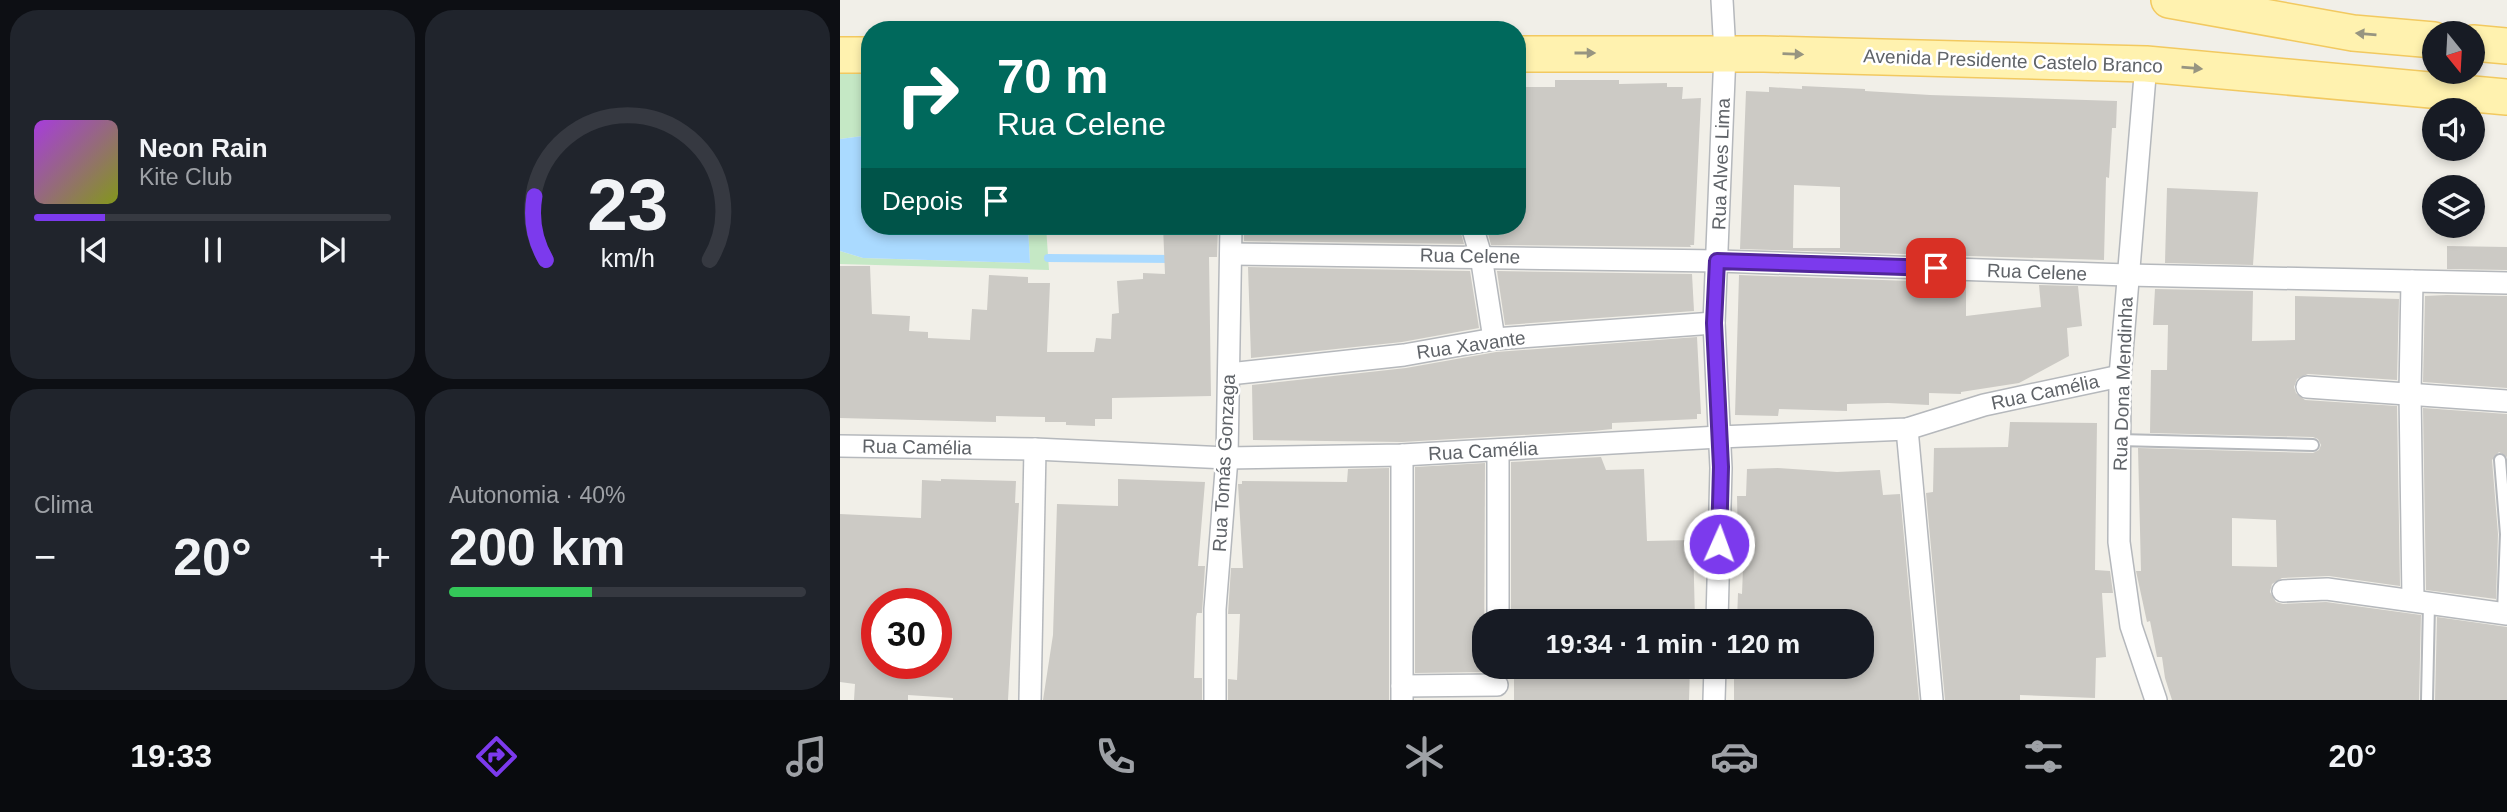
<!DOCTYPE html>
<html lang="pt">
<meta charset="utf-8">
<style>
:root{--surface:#171b24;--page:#20242c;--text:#f1f3f6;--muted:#9ea1a6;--line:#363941;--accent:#7c3aed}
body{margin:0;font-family:Helvetica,sans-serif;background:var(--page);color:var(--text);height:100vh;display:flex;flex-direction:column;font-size:26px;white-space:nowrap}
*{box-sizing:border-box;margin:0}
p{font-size:23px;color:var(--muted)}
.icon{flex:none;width:38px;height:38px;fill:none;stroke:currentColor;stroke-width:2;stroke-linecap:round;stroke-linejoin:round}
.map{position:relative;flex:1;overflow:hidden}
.panel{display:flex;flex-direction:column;gap:10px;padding:10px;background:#0d0f14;width:840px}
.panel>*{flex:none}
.hud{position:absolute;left:21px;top:21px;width:665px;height:214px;border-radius:28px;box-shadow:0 4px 10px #0003;background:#00695c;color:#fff;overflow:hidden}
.needle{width:46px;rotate:162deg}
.buttons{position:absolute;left:1582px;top:21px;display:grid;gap:14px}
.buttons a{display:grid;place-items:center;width:63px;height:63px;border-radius:50%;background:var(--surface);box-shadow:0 4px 10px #0003;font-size:35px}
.speed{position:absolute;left:21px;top:588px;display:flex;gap:14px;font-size:35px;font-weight:700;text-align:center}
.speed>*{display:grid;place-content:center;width:91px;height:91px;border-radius:50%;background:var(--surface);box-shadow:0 4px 10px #0003;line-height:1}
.speed .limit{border:10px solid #d22;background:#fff;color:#111}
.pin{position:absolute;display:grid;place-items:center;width:60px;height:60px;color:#fff;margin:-30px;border-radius:14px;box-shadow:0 4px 10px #0006}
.me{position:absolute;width:77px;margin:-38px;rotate:2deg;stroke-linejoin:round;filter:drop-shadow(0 0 5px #0008)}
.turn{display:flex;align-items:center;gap:24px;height:147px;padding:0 21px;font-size:32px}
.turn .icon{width:91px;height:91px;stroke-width:2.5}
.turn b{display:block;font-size:49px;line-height:60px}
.then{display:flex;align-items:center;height:66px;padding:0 21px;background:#0003;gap:14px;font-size:26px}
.big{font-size:52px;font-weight:600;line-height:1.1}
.panel .widget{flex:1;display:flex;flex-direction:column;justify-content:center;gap:10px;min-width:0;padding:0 24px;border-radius:28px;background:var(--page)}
.panel .dial{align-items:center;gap:0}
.dial svg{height:182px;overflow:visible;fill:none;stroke:var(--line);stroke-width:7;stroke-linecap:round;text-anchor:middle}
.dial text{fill:var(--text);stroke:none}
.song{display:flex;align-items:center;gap:21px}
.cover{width:84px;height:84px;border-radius:10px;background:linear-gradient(135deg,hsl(280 70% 55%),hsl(70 70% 35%))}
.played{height:7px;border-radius:4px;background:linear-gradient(90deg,var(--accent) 20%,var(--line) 20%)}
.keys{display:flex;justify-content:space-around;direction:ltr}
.heat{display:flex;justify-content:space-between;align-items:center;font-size:38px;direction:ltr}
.charge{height:10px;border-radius:5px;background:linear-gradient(90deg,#34c759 40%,var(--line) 0)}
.panel .tiles{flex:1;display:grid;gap:10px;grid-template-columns:repeat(2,1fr)}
.trip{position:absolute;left:632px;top:609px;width:402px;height:70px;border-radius:28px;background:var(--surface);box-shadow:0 4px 10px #0003;font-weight:600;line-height:70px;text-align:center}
.tab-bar{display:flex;height:112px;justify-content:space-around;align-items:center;background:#090b0e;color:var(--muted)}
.tab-bar .icon{width:49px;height:49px}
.tab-bar .on{color:var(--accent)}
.tab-bar b{font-size:32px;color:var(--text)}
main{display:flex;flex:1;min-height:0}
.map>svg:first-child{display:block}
.green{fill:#c5e8c5}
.water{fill:#aadaff}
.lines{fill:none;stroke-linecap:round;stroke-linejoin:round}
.stream{stroke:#aadaff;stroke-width:8}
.building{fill:#cccac5;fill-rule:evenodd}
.service-casing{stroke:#b5b8bc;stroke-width:14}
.minor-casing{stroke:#b5b8bc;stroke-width:24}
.primary-casing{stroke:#f2c960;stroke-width:38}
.service{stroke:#fff;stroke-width:10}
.minor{stroke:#fff;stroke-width:21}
.primary{stroke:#fff2af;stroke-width:35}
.oneway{fill:#979581}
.route-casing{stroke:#51269a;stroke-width:18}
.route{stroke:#7c3aed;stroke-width:12}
.labels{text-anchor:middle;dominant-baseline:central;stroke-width:5;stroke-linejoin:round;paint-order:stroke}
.street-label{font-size:19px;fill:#5f6368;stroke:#fff}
</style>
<main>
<section class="panel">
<div class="tiles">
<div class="widget">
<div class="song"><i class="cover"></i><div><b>Neon Rain</b><p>Kite Club</p></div></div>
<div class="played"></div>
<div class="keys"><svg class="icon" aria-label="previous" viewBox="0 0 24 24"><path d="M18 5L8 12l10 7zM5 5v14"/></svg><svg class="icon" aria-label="pause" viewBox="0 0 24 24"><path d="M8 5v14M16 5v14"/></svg><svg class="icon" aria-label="next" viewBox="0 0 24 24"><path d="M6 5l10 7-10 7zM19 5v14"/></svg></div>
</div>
<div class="widget dial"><svg viewBox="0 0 100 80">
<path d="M14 69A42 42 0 1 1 86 69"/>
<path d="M14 69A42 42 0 0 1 9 41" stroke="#7c3aed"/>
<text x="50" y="56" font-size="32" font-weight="700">23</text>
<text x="50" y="72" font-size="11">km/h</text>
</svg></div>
<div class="widget"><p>Clima</p>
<div class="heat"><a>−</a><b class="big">20°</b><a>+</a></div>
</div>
<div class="widget"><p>Autonomia · 40%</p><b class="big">200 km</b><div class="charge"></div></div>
</div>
</section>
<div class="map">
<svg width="1667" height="700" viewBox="0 0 1667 700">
<rect width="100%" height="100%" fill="#f1efe8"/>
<g class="green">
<polygon points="0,74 30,74 30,135 0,139"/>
<polygon points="188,226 206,226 209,270 0,264 0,251 23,258 190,263"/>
</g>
<polygon class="water" points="30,135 30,226 188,226 190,263 23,258 0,251 0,139"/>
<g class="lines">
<polyline class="stream" points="208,258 334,259"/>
</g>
<g class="building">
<polygon points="715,80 779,80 779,84 827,83 827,87 843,87 842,99 861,98 854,245 850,245 851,247 651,245 646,226 677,226 677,87 715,87"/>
<path d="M962 86 1025 89V91L1090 95 1277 101 1276 128H1272L1269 178 1266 177 1264 260 900 249 906 91 929 92V87L962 89ZM954 185 1000 187V248H953Z"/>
<polygon points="1327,188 1418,192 1413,265 1325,263"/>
<polygon points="323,226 378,226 377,257 369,257 371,396 272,398 272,419 255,419 255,426 226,425 226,422 205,422 205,417 156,416 156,422 0,418 0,266 30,266 32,314 70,316 69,331 88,332 88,338 130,340 132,309 147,310 149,275 188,277 188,283 210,283 207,352 254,352 256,338 271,339 272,314 279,313 277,281 303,279 303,273 325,274"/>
<polygon points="404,226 619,226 624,244 404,241"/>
<polygon points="1607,246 1667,247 1667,270 1607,269"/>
<polygon points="408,267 630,271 639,328 562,342 411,358"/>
<polygon points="657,271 852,274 854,311 665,325"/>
<polygon points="899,275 1126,283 1126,316 1201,307 1199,285 1238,286 1242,326 1227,328 1229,356 1179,383 1121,392 1121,394 1089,393 1089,405 1048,403 1007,404 1007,411 939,409 938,416 895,415"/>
<path d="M1315 289 1413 291 1412 341 1455 340V296L1559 299 1557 380 1468 374 1457 379 1454 387 1456 393 1465 400 1557 406 1560 586 1489 576 1442 578 1432 584 1430 592 1436 602 1443 604 1486 602 1581 615 1579 700H1332L1325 678 1322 657H1317L1310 621 1307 622 1296 571H1301L1298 448 1473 453 1479 450 1481 445 1478 439 1473 437 1310 433 1311 370H1327L1328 325H1313ZM1392 518 1436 520 1437 567 1392 566Z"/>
<polygon points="1607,295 1667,296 1667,388 1583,382 1585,296"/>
<polygon points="857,337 861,414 857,414 857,419 772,423 772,429 753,431 562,442 413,440 412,385 566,368 656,352"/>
<polygon points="1583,408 1667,414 1667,457 1659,452 1652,460 1658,534 1656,599 1586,590"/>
<polygon points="1170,422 1257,423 1255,570 1270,571 1273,593 1262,593 1266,657 1256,658 1255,698 1180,695 1180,700 1105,700 1086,493 1093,492 1094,448 1168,447"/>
<polygon points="761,457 766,470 804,469 807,541 853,540 855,621 671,621 671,462"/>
<polygon points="645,463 644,672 575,673 575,467"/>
<polygon points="549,468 549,700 388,700 388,679 397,680 400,614 388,614 391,568 403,568 398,484 402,484 402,481 507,482 508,469"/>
<polygon points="938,468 997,472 1040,470 1043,495 1060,494 1079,700 894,700 894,667 1022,667 1022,621 897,621 898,593 902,594 904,541 898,541 897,496 906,496 907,469"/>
<path d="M101 479 176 481 175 503H179L168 700H113V698L68 695V700H14L15 684 0 682V514L81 518 82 480 101 481ZM37 604H96V663H37Z"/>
<polygon points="278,479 365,482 358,566 365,566 362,613 357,613 356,617 354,678 362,678 362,700 203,700 213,635 217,504 278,506"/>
<polygon points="1597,617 1667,627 1667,700 1595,700"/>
<polygon points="674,667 850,667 849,700 674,700"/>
</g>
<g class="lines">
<g class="service-casing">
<g id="service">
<polyline points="1279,440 1473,445"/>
<polyline points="1660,460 1666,534 1663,613"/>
<polyline points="1587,700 1589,603"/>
</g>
</g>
<g class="minor-casing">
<g id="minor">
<polyline points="1306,64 1280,376 1279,542 1291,626 1316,700"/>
<polyline points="632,226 641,256 654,339"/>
<polyline points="391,254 878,261 1287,275 1667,283"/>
<polyline points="1572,281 1570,393 1573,599"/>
<polyline points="389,374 564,355 654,339 874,323"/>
<polyline points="1467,387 1667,401"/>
<polyline points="1067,429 1092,700"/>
<polyline points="0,446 195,449 387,458 562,455 879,437 1067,429 1144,405 1280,376"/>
<polyline points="562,455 562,700"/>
<polyline points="1443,591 1487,589 1667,614"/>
<polyline points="658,621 658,450"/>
<polyline points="877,621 881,468 874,323 885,53 882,0"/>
<polyline points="562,686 657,685"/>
<polyline points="190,700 195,449"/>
<polyline points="375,700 375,609 387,458 391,226"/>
<polyline points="874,700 875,667"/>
</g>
</g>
<g class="primary-casing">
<g id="primary">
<polyline points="1329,0 1513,33 1594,40"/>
<polyline points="1633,43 1667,46"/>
<polyline points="677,54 924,54 1306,64 1667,97"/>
<polyline points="0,55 30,55"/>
</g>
</g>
<use href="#service" class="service"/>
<use href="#minor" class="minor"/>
<use href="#primary" class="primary"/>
</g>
<defs><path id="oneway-solid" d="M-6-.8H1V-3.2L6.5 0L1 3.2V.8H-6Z" transform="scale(1.75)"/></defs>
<g class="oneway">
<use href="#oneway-solid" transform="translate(1526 34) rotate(-175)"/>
<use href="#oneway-solid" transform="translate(745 53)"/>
<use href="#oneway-solid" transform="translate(953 54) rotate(2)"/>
<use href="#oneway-solid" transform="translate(1352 68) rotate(5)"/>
</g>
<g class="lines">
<g class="route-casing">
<polyline id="route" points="879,544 881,467 874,323 877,261 1096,268"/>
</g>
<use href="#route" class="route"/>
</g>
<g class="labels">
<g class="street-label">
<text transform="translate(1173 61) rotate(2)">Avenida Presidente Castelo Branco</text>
<text transform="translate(881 164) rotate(-88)">Rua Alves Lima</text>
<text transform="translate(630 256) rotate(1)">Rua Celene</text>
<text transform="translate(1197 272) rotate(2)">Rua Celene</text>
<text transform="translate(631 345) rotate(-8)">Rua Xavante</text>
<text transform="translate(1283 384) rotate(-88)">Rua Dona Mendinha</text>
<text transform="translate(1205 392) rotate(-12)">Rua Camélia</text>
<text transform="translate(77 447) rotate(1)">Rua Camélia</text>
<text transform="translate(643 451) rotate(-3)">Rua Camélia</text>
<text transform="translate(384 463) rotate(-87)">Rua Tomás Gonzaga</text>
</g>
</g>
</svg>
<div class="buttons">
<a><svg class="needle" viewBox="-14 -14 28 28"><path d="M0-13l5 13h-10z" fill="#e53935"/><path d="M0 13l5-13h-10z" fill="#9ea1a6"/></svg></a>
<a><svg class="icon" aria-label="sound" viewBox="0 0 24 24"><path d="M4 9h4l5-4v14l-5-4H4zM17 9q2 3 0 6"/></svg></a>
<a><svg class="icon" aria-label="layers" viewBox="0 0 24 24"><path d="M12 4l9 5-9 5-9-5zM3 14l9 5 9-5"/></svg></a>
</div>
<div class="speed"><div class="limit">30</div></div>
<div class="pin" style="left:1096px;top:268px;background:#d93025"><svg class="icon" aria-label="arrive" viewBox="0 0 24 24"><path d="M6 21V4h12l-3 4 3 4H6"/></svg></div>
<svg class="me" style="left:879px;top:544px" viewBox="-20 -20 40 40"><circle r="17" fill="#7c3aed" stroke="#fff" stroke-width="3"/><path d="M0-11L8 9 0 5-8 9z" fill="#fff"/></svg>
<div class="trip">19:34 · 1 min · 120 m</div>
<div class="hud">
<div class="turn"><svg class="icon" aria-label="right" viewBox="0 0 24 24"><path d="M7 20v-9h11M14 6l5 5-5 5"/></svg><div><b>70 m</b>Rua Celene</div></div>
<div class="then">Depois<svg class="icon" aria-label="arrive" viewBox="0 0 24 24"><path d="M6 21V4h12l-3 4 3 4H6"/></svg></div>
</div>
</div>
</main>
<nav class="tab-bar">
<b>19:33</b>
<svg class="icon on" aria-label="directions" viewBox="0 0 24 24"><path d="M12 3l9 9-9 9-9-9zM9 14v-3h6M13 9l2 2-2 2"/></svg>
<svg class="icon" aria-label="music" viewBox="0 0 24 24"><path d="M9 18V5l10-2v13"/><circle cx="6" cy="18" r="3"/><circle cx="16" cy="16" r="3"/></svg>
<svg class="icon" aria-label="phone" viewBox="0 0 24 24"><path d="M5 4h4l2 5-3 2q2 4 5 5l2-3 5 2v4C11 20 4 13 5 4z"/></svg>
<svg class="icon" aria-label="climate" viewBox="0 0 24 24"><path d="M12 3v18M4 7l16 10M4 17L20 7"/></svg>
<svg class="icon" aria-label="car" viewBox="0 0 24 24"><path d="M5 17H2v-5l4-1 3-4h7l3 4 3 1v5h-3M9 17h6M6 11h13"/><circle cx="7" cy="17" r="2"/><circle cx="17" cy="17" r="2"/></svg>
<svg class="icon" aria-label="filters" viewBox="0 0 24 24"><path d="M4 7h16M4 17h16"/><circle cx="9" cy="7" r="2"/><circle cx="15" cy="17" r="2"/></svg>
<b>20°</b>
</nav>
